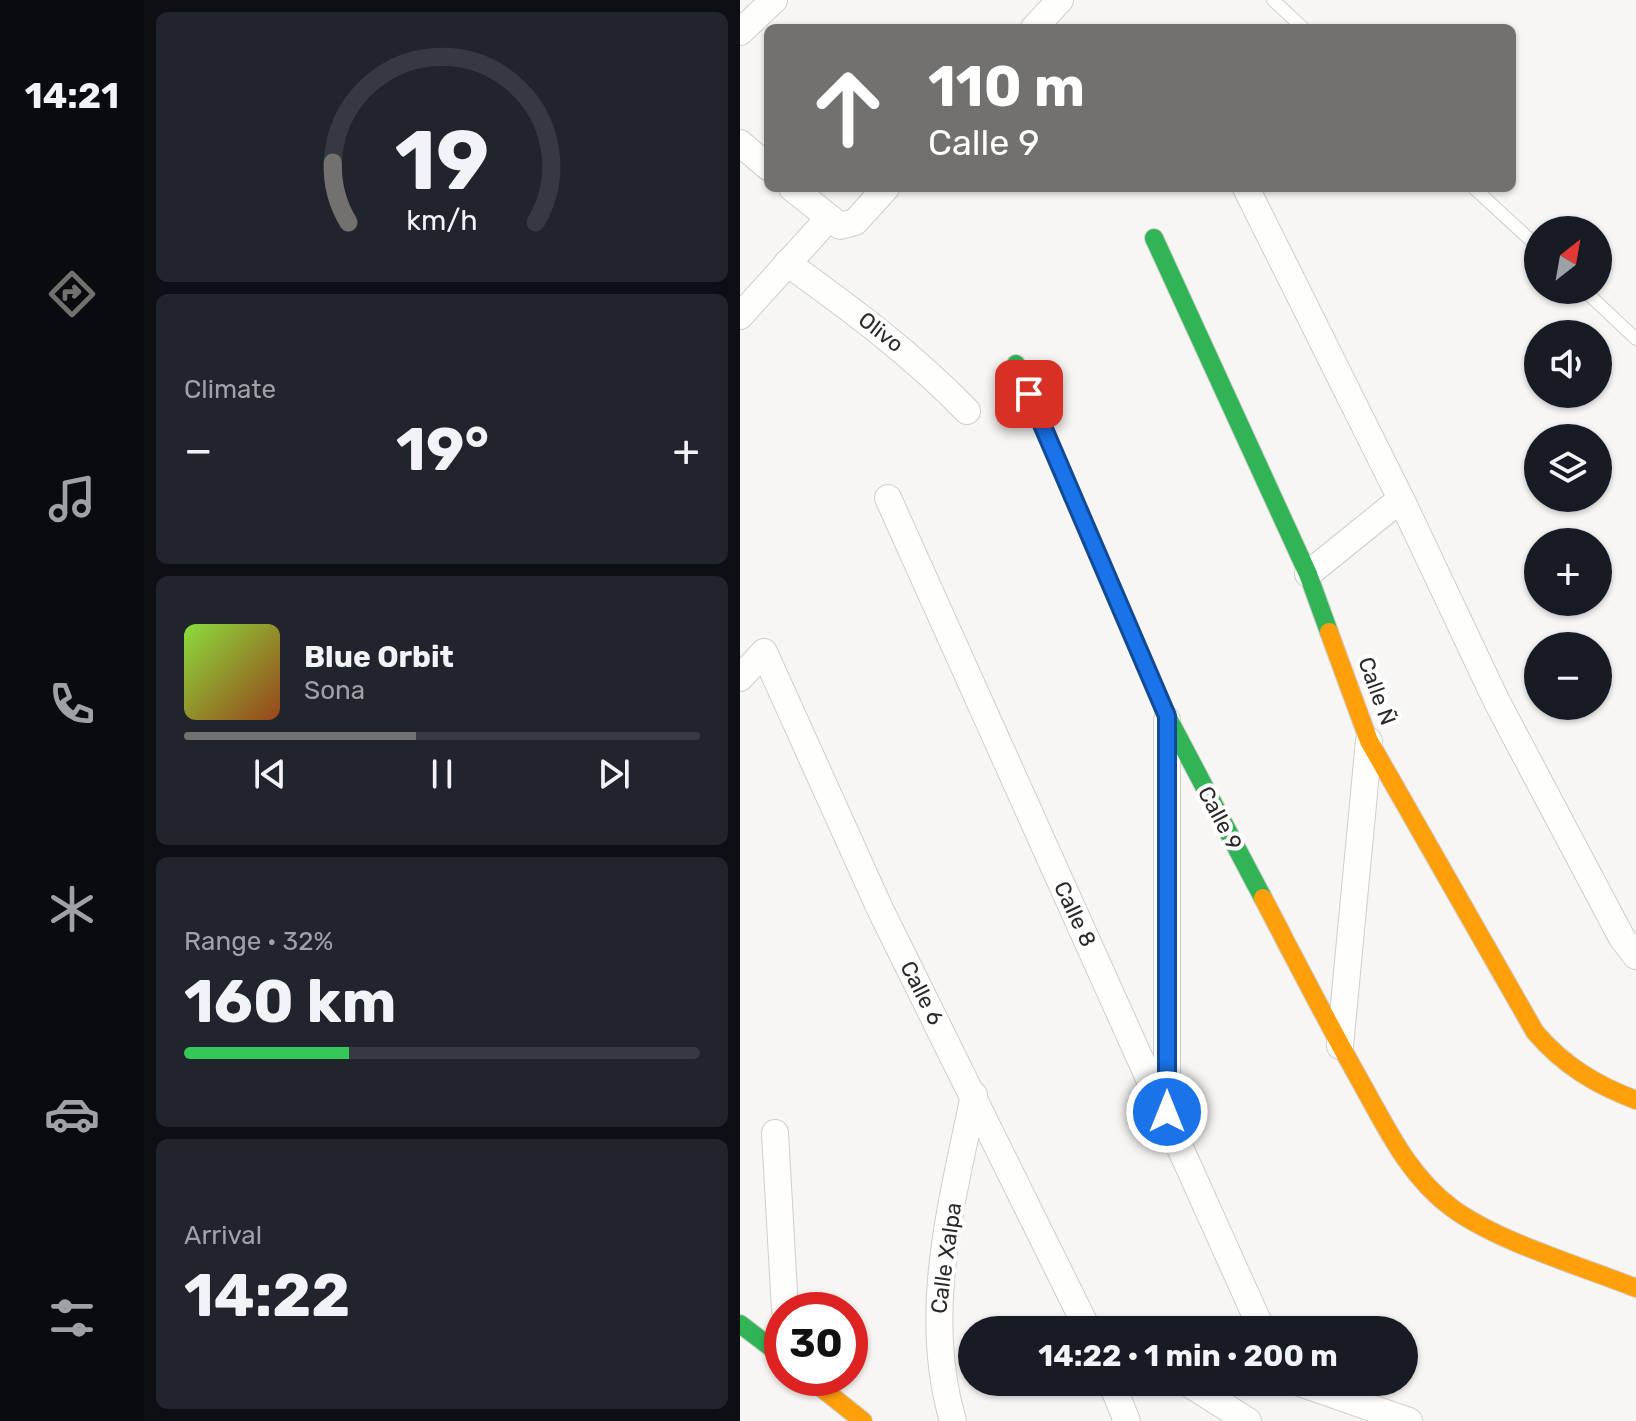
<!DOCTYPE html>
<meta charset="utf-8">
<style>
:root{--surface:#171b24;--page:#20242c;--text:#f1f3f6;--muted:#9ea1a6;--line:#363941;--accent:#73716f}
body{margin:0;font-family:Rubik,sans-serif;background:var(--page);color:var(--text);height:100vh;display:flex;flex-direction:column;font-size:30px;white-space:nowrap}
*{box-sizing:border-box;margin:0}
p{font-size:26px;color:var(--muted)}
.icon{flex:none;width:44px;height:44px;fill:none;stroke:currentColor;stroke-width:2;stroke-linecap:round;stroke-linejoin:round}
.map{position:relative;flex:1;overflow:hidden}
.drawer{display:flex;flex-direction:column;gap:12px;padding:12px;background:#0d0f14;width:596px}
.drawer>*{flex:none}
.banner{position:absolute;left:24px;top:24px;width:752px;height:168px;border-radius:12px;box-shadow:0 2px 6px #0004;background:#73716f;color:#fff;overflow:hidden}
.needle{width:52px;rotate:31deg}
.fabs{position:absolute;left:784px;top:216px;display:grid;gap:16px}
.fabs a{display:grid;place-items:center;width:88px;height:88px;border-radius:50%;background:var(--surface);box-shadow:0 2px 6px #0004;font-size:40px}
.speed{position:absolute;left:24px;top:1292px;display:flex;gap:16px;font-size:40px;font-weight:700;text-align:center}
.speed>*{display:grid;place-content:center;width:104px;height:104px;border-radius:50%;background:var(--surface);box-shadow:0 2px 6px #0004;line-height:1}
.speed .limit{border:12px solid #d22;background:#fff;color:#111}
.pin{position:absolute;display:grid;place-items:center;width:68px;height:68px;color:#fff;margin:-34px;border-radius:16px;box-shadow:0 4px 12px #0006}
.me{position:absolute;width:88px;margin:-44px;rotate:0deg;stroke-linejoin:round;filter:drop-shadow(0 0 6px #0008)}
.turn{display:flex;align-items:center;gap:28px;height:168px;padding:0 32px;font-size:36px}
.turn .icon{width:104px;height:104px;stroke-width:2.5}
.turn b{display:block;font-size:56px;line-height:68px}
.big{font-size:60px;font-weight:700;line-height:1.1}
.drawer .tile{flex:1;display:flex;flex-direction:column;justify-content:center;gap:12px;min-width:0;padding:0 28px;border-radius:12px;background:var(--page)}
.drawer .dial{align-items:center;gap:0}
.dial svg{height:208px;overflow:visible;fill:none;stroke:var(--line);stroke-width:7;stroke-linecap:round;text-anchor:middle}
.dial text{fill:var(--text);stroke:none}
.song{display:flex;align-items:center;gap:24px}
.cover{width:96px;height:96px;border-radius:12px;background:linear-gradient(135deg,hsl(90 70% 55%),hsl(20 70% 35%))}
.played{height:8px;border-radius:4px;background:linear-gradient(90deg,var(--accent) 45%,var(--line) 45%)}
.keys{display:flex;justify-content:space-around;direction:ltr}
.heat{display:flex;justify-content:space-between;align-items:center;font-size:44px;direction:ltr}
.charge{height:12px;border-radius:6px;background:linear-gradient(90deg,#34c759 32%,var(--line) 0)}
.trip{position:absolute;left:218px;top:1316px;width:460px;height:80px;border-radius:40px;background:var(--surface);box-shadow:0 2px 6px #0004;font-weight:700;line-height:80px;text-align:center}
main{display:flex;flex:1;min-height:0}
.tab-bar{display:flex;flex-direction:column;width:144px;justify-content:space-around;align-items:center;background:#090b0e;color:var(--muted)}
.tab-bar .icon{width:56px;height:56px}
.tab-bar .active{color:var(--accent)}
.tab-bar b{font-size:36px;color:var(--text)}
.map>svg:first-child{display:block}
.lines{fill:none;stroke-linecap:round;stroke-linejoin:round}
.lane-casing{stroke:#cfcecc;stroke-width:14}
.street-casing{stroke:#cfcecc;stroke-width:28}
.fast-casing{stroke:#cfcecc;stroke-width:20}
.slow-casing{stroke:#cfcecc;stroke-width:20}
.lane{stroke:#fefefd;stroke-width:12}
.street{stroke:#fefefd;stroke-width:26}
.fast{stroke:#30b455;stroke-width:18}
.slow{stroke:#ff9f0a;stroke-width:18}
.route-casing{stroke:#114b97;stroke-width:20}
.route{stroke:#1a73e8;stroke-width:14}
.labels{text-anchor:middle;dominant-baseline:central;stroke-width:8;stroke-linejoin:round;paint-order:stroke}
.street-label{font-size:22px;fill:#2b2928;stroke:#fff}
</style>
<main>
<nav class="tab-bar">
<b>14:21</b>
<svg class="icon active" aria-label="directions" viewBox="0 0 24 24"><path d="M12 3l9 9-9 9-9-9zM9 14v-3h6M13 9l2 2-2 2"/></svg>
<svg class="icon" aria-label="music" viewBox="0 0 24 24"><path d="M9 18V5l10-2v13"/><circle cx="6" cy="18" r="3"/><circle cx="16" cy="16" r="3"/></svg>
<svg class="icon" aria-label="phone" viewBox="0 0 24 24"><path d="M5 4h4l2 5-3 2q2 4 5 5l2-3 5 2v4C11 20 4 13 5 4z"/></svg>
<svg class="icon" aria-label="climate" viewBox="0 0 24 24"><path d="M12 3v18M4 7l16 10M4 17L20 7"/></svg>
<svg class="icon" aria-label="car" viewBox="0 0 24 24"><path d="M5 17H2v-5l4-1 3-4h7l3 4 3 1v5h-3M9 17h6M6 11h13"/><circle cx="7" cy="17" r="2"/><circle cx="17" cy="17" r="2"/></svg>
<svg class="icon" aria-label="filters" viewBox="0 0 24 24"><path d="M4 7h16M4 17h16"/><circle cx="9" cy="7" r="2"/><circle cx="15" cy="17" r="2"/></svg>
</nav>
<section class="drawer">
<div class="tile dial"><svg viewBox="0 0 100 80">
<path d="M14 69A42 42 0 1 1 86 69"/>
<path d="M14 69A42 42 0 0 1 8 46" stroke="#73716f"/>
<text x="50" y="56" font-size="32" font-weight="700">19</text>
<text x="50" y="72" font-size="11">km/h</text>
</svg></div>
<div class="tile"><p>Climate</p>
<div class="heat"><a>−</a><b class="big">19°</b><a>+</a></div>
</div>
<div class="tile">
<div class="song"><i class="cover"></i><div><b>Blue Orbit</b><p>Sona</p></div></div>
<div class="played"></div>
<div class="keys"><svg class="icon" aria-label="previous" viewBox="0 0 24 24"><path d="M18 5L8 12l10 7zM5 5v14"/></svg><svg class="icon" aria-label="pause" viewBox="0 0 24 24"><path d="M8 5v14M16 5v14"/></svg><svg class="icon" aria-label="next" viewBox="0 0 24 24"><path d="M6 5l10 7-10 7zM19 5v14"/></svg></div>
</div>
<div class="tile"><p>Range · 32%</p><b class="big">160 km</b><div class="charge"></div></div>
<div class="tile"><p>Arrival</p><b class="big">14:22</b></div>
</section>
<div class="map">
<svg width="896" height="1421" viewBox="0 0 896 1421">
<rect width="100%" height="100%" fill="#f8f6f4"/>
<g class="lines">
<g class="lane-casing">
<g id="lane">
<polyline points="533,0 563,28"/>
<polyline points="734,188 798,247"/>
<polyline points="844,290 896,339"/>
</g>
</g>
<g class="street-casing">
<g id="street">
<polyline points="294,28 320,0"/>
<polyline points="0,32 34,0"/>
<polyline points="0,143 28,167"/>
<polyline points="52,188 100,226 115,222 146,188"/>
<polyline points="506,188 661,499 757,702 882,938 896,956"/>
<path d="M47 263C111 309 172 354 227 411"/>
<polyline points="0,316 88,219"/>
<polyline points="148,498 522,1330"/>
<polyline points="568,574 661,499"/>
<polyline points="0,678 24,652 140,909 348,1330"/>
<polyline points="600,1046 629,741"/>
<polyline points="427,1105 427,720"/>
<polyline points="35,1133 45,1310"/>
<polyline points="371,1382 387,1421"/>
<polyline points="446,1382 508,1421"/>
<polyline points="557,1382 669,1421"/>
<path d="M213 1421C181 1312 212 1203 234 1095"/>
</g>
</g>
<g class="fast-casing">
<g id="fast">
<polyline points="414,238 568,574 589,632"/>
<polyline points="276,364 427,716 523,898"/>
<polyline points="0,1324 42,1356"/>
</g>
</g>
<g class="slow-casing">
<g id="slow">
<path d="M589 632 629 741 795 1032C823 1065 856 1085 896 1100"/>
<path d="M523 898C556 961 588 1024 623 1086 648 1131 670 1177 712 1208 758 1242 841 1266 896 1288"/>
<polyline points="69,1378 123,1421"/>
</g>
</g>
<use href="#lane" class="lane"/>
<use href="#street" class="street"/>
<use href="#fast" class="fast"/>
<use href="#slow" class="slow"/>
</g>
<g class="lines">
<g class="route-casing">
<polyline id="route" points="289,394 427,716 427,1112"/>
</g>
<use href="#route" class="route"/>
</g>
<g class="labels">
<g class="street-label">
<text transform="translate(141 332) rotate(38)">Olivo</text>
<text transform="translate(637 691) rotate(70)">Calle Ñ</text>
<text transform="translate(480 818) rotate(62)">Calle 9</text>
<text transform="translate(335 914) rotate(65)">Calle 8</text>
<text transform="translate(182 993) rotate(63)">Calle 6</text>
<text transform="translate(206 1258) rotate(-82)">Calle Xalpa</text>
</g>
</g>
</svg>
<div class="fabs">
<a><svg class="needle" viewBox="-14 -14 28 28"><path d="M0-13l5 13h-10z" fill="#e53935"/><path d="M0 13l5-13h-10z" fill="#9ea1a6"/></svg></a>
<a><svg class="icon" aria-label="sound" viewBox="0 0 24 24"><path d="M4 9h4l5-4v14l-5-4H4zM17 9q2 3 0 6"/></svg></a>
<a><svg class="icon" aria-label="layers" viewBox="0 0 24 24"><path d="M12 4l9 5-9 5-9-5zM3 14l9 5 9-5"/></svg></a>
<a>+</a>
<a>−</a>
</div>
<div class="speed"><div class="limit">30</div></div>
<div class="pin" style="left:289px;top:394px;background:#d93025"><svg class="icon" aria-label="arrive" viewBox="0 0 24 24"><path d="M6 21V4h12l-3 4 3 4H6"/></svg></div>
<svg class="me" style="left:427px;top:1112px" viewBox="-20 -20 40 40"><circle r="17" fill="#1a73e8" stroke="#fff" stroke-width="3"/><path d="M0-11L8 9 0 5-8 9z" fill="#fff"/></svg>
<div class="trip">14:22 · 1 min · 200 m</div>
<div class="banner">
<div class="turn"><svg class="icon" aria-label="ahead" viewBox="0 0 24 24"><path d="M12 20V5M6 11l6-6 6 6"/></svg><div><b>110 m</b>Calle 9</div></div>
</div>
</div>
</main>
